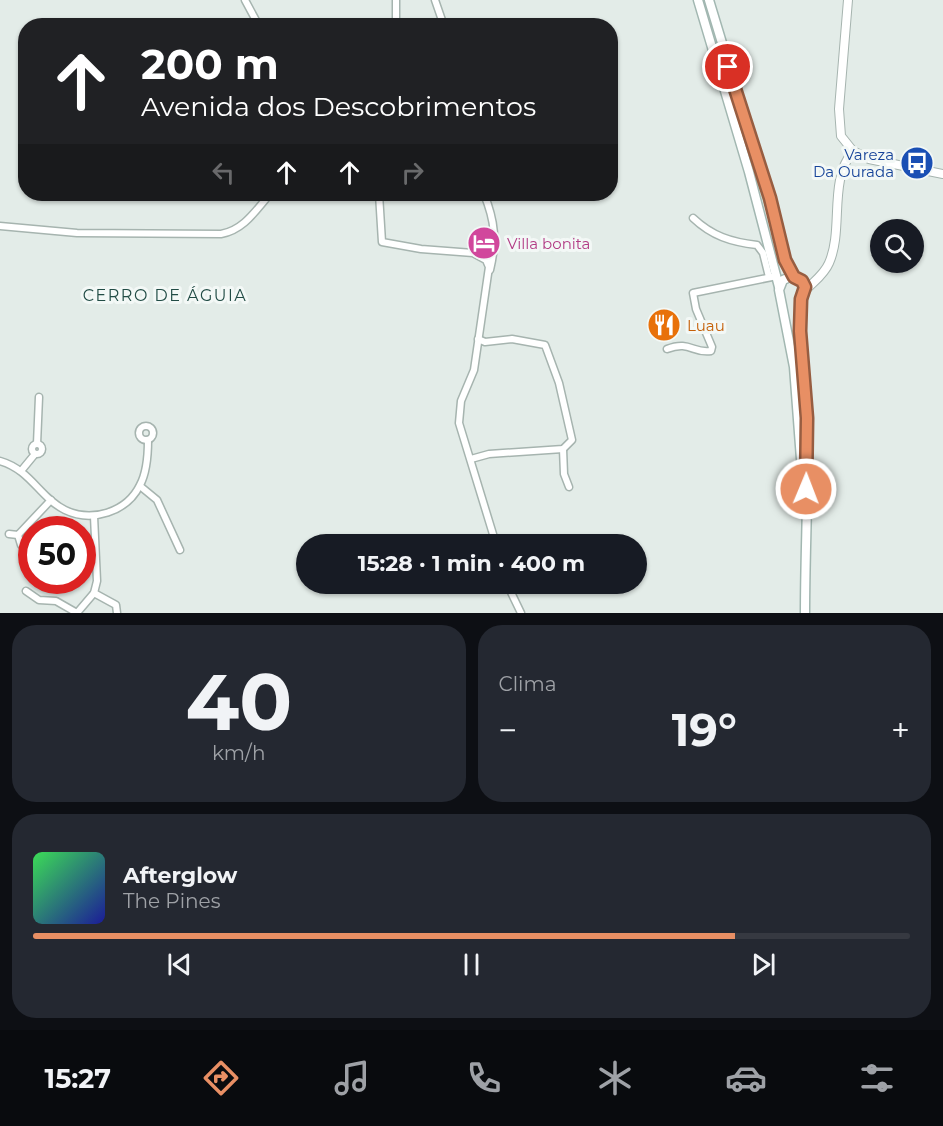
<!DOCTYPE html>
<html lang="pt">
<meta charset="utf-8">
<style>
:root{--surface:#171b24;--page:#242831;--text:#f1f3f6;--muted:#9ea1a6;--line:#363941;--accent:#e88f64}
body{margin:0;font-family:Montserrat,sans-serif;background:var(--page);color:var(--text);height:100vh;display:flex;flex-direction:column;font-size:22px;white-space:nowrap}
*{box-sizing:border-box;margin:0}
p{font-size:20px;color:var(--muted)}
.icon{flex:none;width:33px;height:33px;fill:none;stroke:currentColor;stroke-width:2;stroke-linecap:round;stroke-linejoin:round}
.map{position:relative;height:613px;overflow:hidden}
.details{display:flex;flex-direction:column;gap:12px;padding:12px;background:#0d0f14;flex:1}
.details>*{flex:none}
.top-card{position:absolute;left:18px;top:18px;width:600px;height:183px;border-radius:24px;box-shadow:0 2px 4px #0004;background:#202124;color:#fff;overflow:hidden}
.controls{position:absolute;left:870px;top:219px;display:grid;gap:12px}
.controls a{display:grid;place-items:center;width:54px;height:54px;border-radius:50%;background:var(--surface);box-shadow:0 2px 4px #0004;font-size:30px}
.speed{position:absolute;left:18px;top:516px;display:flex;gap:12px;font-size:30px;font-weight:700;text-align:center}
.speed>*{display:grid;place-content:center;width:78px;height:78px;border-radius:50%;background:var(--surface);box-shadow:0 2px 4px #0004;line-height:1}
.speed .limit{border:9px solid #d22;background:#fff;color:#111}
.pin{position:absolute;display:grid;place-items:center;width:51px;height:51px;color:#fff;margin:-26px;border:3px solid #fff;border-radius:50%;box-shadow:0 2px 6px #0007}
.me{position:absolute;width:66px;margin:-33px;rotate:1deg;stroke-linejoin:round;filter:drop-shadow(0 0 4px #0008)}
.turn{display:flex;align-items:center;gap:21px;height:126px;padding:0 24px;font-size:27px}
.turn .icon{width:78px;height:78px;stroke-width:2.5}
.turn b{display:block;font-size:42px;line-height:51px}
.lanes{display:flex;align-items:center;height:57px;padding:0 24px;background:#0003;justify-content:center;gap:30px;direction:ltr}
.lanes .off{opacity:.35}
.big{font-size:45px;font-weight:700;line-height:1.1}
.details .tile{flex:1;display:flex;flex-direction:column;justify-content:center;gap:9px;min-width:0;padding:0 21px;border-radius:24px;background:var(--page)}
.details .dial{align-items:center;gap:0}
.dial b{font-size:78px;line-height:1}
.song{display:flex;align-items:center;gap:18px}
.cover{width:72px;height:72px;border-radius:9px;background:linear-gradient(135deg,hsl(130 70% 55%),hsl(240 70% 35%))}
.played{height:6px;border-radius:3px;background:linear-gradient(90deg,var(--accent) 80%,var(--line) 80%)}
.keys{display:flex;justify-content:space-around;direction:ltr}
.heat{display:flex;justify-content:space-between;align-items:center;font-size:33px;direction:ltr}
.details .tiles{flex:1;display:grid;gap:12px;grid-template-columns:1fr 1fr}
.tile:last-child{grid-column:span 2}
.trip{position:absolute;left:296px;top:534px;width:351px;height:60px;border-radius:30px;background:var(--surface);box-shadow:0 2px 4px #0004;font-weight:700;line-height:60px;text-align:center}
.tab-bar{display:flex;height:96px;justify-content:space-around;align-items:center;background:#090b0e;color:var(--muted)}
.tab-bar .icon{width:42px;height:42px}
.tab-bar .on{color:var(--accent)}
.tab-bar b{font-size:27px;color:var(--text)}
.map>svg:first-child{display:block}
.green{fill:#bddbc8}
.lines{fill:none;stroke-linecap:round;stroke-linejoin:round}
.minor-casing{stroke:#a6b4af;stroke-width:9}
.tertiary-casing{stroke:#a6b4af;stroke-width:10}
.secondary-casing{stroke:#a2b7b1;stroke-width:11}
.minor{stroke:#fff;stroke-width:6}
.tertiary{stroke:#fff;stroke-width:8}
.secondary{stroke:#fff;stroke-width:8}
.route-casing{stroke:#975d41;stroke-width:15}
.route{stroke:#e88f64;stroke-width:10}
.labels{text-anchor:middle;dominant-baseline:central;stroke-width:6;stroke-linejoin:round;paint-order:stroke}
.transit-label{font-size:15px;fill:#164399;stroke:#f3f8f6;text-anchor:end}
.hotel-label{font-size:15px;fill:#b23c85;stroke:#f3f8f6;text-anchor:start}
.food-label{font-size:15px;fill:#c56008;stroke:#f3f8f6;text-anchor:start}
.neighbourhood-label{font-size:16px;letter-spacing:1.5px;fill:#214c45;stroke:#f3f8f6}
</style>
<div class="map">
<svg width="943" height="613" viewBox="0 0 943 613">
<rect width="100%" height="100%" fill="#e3ece8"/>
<polygon class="green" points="702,0 705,0 776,234 764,205"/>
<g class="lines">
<g class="minor-casing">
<g id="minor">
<polyline points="245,0 259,26"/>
<polyline points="435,0 444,26"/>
<polyline points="396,26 396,0"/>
<polyline points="379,194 382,242 421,249 473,253 486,260 489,267 474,370 461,401 459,423 496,544"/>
<path d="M484 194C495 221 497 241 490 270"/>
<path d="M693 218C712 236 731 242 757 245L763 253 769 277"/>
<path d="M0 226 77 233 221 234C244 230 256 210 270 194"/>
<path d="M667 349C690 340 693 354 711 351L712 347 696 309 693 293 777 276"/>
<circle cx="146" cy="433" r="7"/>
<circle cx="37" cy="449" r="5"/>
<polyline points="37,444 39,397"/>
<polyline points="563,449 564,474 569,487"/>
<polyline points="471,459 489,454 563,449 572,440 559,383 545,345 512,339 485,342 478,339"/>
<path d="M0 461C31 470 39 497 65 510 92 523 127 512 140 485 147 472 148 454 148 440"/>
<polyline points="21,471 35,454"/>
<polyline points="140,486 157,500 180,550"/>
<polyline points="9,534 18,535 51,500"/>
<polyline points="18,535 21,545"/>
<polyline points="532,544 543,542 555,544"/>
<polyline points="507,584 521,613"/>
<polyline points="26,591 39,600 56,601 77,613"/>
<polyline points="94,593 116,605 117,613"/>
<polyline points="77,613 94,593 97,581 94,516"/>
</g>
</g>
<g class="tertiary-casing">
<g id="tertiary">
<polyline points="848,0 839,109 841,136 853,151 869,159 943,174"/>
<path d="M805 291C813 282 824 275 829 263 844 229 828 181 853 151"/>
</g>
</g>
<g class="secondary-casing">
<g id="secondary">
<polyline points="698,0 749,172 779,287"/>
<polyline points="709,0 769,198 785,260 794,277"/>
<path d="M805 613C805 548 809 484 807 419 806 377 792 331 805 291L802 281 790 277 783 280 779 290 794 367 805 512"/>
</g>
</g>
<use href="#minor" class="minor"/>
<use href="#tertiary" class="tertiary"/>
<use href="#secondary" class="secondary"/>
</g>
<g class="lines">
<g class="route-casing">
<polyline id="route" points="728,67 770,198 785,260 794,277 802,281 805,287 801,299 800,331 807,418 806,489"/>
</g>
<use href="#route" class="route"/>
</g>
<defs>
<g id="bus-disc" transform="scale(1.725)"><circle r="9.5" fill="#1a4fb4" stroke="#f3f8f6"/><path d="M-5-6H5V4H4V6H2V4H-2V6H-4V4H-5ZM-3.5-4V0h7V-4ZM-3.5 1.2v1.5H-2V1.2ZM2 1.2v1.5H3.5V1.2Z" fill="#fff"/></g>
<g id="hotel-disc" transform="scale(1.725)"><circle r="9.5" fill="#d1479c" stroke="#f3f8f6"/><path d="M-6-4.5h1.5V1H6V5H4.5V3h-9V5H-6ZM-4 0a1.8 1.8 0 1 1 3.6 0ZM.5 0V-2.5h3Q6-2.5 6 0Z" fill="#fff"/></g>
<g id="restaurant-disc" transform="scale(1.725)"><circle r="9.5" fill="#e8710a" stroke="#f3f8f6"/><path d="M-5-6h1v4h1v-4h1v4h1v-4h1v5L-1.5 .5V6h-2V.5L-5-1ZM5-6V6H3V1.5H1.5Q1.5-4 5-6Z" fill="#fff"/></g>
</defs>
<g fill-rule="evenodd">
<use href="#bus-disc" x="917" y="163"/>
<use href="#hotel-disc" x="484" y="243"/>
<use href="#restaurant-disc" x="664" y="325"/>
</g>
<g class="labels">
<g class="transit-label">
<text x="894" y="154">Vareza<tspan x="894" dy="17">Da Ourada</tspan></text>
</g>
<g class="hotel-label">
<text x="507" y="243">Villa bonita</text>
</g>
<g class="food-label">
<text x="687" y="325">Luau</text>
</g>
<g class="neighbourhood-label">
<text x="165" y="295">CERRO DE ÁGUIA</text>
</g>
</g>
</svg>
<div class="controls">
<a><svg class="icon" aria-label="search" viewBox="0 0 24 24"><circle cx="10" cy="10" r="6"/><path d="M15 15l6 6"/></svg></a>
</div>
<div class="speed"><div class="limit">50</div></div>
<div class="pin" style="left:728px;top:67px;background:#d93025"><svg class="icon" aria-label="arrive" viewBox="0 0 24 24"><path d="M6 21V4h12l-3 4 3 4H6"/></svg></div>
<svg class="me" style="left:806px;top:489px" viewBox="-20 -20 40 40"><circle r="17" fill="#e88f64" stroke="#fff" stroke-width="3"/><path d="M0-11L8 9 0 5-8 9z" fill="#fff"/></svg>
<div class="trip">15:28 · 1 min · 400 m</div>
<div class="top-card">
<div class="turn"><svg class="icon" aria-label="ahead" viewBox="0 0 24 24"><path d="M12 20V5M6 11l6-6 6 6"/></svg><div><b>200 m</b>Avenida dos Descobrimentos</div></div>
<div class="lanes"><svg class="icon off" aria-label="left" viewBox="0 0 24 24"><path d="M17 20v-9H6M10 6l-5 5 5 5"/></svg><svg class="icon" aria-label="ahead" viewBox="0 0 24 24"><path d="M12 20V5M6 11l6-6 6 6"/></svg><svg class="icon" aria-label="ahead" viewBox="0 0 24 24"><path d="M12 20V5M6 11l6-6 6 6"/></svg><svg class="icon off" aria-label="right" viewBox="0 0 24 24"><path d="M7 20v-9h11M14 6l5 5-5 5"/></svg></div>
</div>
</div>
<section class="details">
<div class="tiles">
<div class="tile dial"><b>40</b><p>km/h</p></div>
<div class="tile"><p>Clima</p>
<div class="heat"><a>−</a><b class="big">19°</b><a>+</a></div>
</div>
<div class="tile">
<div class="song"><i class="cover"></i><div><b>Afterglow</b><p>The Pines</p></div></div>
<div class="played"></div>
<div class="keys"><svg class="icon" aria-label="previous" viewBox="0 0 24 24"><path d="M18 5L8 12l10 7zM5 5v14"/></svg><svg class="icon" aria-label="pause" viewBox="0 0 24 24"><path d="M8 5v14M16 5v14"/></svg><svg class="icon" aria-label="next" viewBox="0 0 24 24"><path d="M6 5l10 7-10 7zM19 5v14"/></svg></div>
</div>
</div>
</section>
<nav class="tab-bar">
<b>15:27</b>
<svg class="icon on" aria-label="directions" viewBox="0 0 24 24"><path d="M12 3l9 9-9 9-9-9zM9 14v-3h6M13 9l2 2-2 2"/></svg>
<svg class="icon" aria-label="music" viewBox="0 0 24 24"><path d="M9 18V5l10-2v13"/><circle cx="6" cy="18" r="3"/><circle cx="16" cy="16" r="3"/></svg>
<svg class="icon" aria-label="phone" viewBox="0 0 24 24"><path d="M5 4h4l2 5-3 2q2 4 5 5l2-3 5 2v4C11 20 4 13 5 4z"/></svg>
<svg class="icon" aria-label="climate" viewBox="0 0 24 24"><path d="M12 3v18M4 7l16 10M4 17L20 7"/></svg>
<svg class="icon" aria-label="car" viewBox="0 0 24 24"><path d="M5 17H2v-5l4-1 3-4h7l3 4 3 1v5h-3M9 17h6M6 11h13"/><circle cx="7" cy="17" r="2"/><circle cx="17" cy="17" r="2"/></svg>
<svg class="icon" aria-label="filters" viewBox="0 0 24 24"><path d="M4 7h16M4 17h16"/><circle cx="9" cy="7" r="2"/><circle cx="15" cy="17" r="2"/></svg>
</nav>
